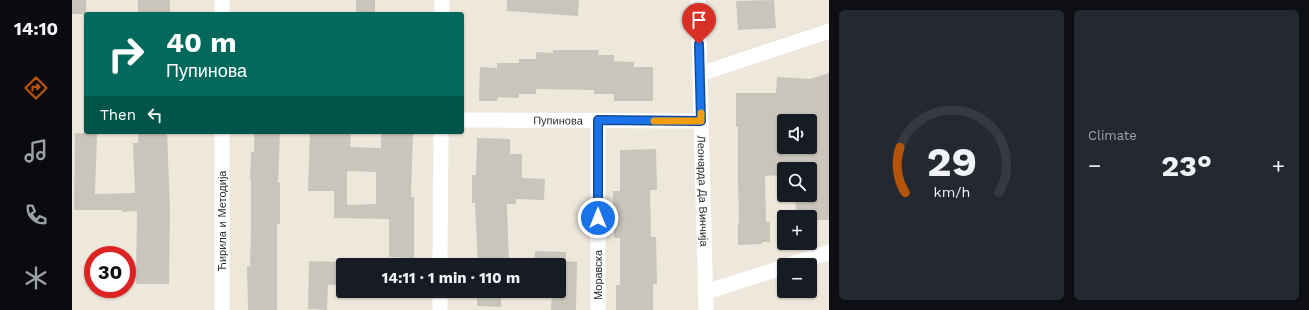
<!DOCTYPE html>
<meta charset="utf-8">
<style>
:root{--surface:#171b24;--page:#242831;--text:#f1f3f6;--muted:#9ea1a6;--line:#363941;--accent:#b45309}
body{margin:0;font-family:"Work Sans",sans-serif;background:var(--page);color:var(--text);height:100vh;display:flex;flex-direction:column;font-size:15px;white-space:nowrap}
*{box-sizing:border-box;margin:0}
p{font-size:13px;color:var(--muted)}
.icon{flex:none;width:22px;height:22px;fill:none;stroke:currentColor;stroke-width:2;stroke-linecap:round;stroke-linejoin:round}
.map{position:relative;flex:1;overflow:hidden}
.details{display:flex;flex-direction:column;gap:10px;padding:10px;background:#0d0f14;width:480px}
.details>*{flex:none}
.top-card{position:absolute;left:12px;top:12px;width:380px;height:122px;border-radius:4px;box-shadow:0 1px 3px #0004;background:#00695c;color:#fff;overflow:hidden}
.buttons{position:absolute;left:705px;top:114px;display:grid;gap:8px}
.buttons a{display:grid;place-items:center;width:40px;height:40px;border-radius:4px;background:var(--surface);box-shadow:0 1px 3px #0004;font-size:20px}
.speed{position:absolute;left:12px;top:246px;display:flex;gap:8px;font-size:20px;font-weight:700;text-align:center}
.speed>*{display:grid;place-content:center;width:52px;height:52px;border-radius:50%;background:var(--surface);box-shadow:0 1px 3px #0004;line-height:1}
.speed .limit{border:6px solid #d22;background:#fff;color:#111}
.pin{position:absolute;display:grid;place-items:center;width:34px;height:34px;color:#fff;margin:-41px -17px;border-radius:50% 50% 50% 0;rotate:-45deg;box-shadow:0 0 4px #0007}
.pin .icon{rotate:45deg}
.me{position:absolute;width:44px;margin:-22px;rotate:0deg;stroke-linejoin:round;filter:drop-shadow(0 0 3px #0008)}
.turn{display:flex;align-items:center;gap:14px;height:84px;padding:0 16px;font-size:18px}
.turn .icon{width:52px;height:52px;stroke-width:2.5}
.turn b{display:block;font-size:28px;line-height:34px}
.then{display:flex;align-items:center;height:38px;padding:0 16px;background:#0003;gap:8px;font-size:15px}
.big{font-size:30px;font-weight:700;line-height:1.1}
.details .card{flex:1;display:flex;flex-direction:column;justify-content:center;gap:6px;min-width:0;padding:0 14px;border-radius:6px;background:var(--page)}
.details .dial{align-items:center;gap:0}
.dial svg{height:104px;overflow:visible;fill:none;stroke:var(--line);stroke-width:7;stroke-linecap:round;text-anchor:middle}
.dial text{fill:var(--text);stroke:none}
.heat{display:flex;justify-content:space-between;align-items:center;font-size:22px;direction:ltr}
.details .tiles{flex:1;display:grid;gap:10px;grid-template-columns:repeat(2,1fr)}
.trip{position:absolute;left:264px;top:258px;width:230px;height:40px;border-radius:4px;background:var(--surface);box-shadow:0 1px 3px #0004;font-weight:700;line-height:40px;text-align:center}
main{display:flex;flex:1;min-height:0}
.tabs{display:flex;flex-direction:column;width:72px;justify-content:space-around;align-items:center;background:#090b0e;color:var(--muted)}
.tabs .icon{width:28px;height:28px}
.tabs .current{color:var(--accent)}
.tabs b{font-size:18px;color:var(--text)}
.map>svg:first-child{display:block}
.building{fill:#c9c5bb;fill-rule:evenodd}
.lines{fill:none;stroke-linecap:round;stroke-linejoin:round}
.minor{stroke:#fff;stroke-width:15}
.route-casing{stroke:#114b97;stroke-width:10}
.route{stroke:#1a73e8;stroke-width:7}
.slow{stroke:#f59e0b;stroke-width:7}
.labels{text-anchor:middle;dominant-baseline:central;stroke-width:3.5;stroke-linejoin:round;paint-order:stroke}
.street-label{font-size:11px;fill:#2b2b2b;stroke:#fff}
</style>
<main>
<nav class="tabs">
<b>14:10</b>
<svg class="icon current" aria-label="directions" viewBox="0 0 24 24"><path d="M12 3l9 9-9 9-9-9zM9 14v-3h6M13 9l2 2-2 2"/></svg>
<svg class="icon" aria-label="music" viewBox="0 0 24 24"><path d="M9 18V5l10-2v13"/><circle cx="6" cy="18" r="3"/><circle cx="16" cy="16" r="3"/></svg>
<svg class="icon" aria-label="phone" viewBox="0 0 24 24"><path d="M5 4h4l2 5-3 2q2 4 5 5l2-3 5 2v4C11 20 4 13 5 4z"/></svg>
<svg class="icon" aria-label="climate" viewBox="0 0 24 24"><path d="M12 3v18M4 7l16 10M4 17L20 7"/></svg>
</nav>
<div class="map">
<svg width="757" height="310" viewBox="0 0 757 310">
<rect width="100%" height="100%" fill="#eee7dc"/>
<g class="building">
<rect x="0" y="0" width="14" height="14"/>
<rect x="66" y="0" width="32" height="14"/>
<rect x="284" y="0" width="19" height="14"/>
<polygon points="435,0 507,0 506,16 435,11"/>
<polygon points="702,0 704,28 666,30 664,1"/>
<polygon points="481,50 527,50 526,55 542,55 542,61 562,62 562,67 581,67 581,101 542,101 542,94 522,94 522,90 464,89 464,94 447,94 447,98 426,97 425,101 407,101 408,67 425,68 425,63 447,63 447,59 464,59 464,52 481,53"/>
<path d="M757 73V220H738V217H724L723 195H738V169H712V175L693 176 694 222H698V242H690V244L666 245V223H667L666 179V127H664V93H704L705 77 738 79ZM712 121H738V147H712Z"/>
<polygon points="66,132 95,132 98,210 97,284 64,284 65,211 50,212 50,210 2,210 3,133 25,134 23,194 63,193 61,143 66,143"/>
<polygon points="182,132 208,132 206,183 208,183 208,224 205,224 205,310 176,310 175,266 178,266 179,231 179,181 178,180 179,152 182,152"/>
<path d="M238 132H279L278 147 309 148V132H341L339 197H342V258L317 257V219L262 218V191H236ZM275 171 304 172V204L275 205Z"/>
<polygon points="405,138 438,139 438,154 450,154 450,178 473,179 472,200 444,199 444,204 435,204 437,265 406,265 403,203 400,203 400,175 404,175"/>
<polygon points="584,149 585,190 578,190 579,237 584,237 585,284 581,284 581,310 544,310 544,285 548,285 548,238 542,238 541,191 548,191 548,150"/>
<polygon points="463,251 494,252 494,261 505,262 504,310 479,310 480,293 462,292 462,291 487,291 487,265 462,265"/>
<polygon points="237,261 271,262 271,285 256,285 255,310 236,309"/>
<polygon points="405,291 429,291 429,307 405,306"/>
</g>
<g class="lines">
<g class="minor">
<polyline points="150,0 150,14"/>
<path id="s1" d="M626 0 634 310"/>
<polyline points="370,14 370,0"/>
<polyline points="628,74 757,31"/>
<path id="s2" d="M390 120 629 121"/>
<polyline points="150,132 150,310"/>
<polyline points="368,265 369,132"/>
<polyline points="717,265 757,252"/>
<polyline points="634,292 712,267"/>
<polyline points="368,310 368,291"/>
<polyline points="526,310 526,121"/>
</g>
</g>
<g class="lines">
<g class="route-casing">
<polyline id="route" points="526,218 526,120 629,121 627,44"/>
</g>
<use href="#route" class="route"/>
<polyline class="slow" points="582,121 629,121 629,113"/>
</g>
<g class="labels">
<g class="street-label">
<text stroke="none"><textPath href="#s2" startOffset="96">Пупинова</textPath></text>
<text stroke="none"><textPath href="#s1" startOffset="191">Леонарда Да Винчија</textPath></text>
<text transform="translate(150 221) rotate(-90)">Ћирила и Методија</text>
<text transform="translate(526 275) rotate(-90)">Моравска</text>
</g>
</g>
</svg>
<div class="buttons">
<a><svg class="icon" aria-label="sound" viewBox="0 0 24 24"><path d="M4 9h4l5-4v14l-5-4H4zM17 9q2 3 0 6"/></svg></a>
<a><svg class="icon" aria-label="search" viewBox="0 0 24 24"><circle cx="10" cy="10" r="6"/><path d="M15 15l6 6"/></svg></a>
<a>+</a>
<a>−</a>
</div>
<div class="speed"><div class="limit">30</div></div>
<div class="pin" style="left:627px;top:44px;background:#d93025"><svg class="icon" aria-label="arrive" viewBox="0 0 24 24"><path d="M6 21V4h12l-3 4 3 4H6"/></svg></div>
<svg class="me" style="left:526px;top:218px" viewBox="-20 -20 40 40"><circle r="17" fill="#1a73e8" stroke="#fff" stroke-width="3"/><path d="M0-11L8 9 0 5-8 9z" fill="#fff"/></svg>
<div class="trip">14:11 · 1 min · 110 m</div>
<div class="top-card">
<div class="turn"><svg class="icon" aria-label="right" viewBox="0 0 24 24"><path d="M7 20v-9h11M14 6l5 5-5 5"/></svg><div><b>40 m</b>Пупинова</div></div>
<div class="then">Then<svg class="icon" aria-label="left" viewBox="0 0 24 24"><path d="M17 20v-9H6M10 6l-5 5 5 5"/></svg></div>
</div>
</div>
<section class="details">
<div class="tiles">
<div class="card dial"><svg viewBox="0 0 100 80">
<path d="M14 69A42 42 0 1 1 86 69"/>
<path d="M14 69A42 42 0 0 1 10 34" stroke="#b45309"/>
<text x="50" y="56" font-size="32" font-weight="700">29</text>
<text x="50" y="72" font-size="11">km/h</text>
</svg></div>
<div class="card"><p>Climate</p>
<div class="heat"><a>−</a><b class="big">23°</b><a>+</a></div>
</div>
</div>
</section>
</main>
